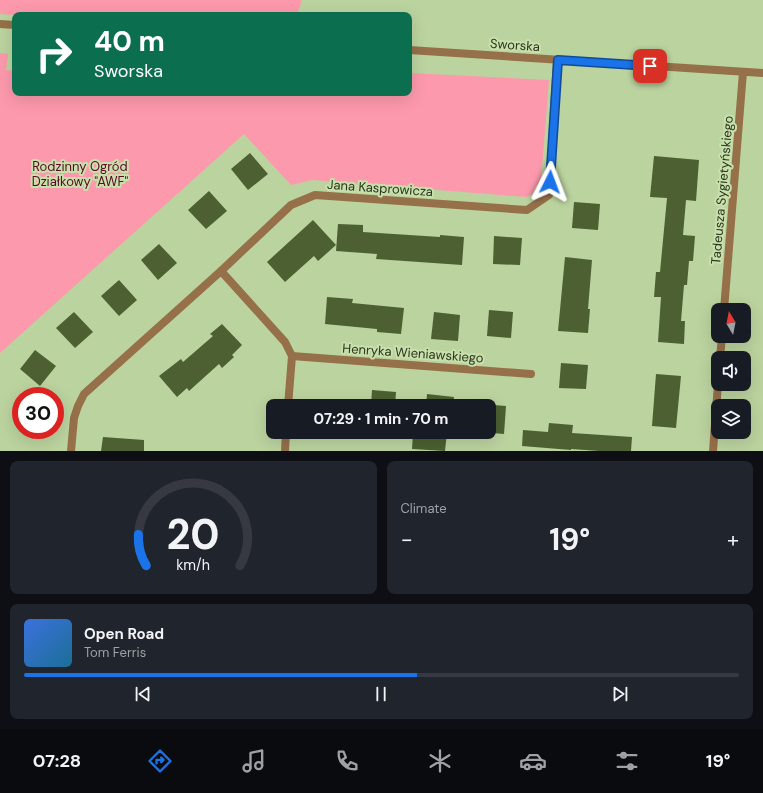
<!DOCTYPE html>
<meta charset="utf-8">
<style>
:root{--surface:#171b24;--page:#20242c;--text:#f1f3f6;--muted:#9ea1a6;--line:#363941;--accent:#1a73e8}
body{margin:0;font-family:"DM Sans",sans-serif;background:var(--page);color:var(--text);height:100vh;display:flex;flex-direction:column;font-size:15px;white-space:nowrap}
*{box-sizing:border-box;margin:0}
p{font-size:13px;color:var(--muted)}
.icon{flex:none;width:22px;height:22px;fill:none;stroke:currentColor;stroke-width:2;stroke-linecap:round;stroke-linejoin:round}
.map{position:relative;height:451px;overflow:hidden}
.details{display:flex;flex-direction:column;gap:10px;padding:10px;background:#0d0f14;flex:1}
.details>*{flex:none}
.hud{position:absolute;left:12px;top:12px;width:400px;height:84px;border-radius:8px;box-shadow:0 4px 16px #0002;background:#0b6e4f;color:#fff;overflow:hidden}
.needle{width:26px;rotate:350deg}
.tools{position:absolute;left:711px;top:303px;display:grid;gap:8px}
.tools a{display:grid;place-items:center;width:40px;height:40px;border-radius:8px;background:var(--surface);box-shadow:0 4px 16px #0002;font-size:20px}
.speed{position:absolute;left:12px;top:387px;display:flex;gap:8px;font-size:20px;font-weight:700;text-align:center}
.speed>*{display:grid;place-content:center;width:52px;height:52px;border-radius:50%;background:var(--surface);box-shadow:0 4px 16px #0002;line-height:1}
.speed .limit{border:6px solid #d22;background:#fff;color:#111}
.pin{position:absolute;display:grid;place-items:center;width:34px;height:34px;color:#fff;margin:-17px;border-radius:8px;box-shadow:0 2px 6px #0006}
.me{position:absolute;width:44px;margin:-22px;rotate:3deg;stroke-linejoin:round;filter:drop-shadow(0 0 3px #0008)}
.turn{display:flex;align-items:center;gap:14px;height:84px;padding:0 16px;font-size:18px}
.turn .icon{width:52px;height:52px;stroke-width:2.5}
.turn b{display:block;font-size:28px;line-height:34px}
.big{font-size:30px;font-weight:700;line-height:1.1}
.details .tile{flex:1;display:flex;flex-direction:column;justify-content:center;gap:6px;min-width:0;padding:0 14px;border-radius:8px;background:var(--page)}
.details .dial{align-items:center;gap:0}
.dial svg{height:104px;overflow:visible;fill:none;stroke:var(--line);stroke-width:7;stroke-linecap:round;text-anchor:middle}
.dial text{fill:var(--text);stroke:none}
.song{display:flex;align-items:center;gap:12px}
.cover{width:48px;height:48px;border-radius:6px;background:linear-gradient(135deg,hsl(220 70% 55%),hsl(200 70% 35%))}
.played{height:4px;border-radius:2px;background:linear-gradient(90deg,var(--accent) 55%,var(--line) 55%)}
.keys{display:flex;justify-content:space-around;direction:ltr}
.heat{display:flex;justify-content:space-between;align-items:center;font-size:22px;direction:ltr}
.details .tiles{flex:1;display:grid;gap:10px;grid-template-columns:1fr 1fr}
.tile:last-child{grid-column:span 2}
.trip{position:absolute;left:266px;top:399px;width:230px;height:40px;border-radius:8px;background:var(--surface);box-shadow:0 4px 16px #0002;font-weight:700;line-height:40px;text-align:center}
.tab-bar{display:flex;height:64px;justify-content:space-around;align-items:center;background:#090b0e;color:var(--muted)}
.tab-bar .icon{width:28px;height:28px}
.tab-bar .active{color:var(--accent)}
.tab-bar b{font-size:18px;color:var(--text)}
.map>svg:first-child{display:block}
.green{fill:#fc99ac}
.building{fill:#4c6031}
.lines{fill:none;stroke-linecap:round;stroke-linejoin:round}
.lane{stroke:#957049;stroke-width:8}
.street{stroke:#957049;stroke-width:8}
.route-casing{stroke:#114b97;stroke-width:10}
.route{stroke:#1a73e8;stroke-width:7}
.labels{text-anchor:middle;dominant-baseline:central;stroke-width:4;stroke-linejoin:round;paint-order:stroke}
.street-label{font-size:13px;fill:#2b341f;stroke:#c8e0ab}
.park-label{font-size:13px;fill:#5a0825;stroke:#c8e0ab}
</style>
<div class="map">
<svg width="763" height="451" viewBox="0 0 763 451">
<rect width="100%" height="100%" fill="#bbd39f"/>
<g class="green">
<polygon points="0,0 302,0 297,15 15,15 0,14"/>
<polygon points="0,53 8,54 6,70 15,71 15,93 409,93 409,73 549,80 541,181 533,193 527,197 312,180 291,185 244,134 0,353"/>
</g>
<g class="building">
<polygon points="250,153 268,174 248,190 231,169"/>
<polygon points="654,156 699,160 696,201 686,200 683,235 695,236 693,261 689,261 687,285 684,285 681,321 685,321 684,344 658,342 661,297 654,297 656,272 660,272 667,198 650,197"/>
<polygon points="209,191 227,211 206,229 188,210"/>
<polygon points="574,202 600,204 598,230 572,228"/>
<polygon points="313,220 336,245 318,261 314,256 285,282 267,262"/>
<polygon points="338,224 363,225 363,232 440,237 440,235 464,237 462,265 376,259 377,254 336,251"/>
<polygon points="494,236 522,238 520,265 493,264"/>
<polygon points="159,244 177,263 158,280 141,260"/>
<polygon points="565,257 592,260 588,309 590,309 588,333 558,331"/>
<polygon points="119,280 137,300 119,316 101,296"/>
<polygon points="327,297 353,299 352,303 404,308 401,334 377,332 377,329 325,324"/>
<polygon points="489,310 513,312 511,338 487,336"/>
<polygon points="74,312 93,332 75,348 56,328"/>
<polygon points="434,312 460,315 458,341 431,339"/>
<polygon points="222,324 242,345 232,355 234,357 222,368 219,364 189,391 187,388 177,397 159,376 181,359 183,362 213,336 210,334"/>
<polygon points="35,350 56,366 40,386 20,369"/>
<polygon points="561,363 588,365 586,389 559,388"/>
<polygon points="656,374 681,376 676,428 652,426"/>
<polygon points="372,390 396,392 395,406 371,406"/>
<polygon points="427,394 454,397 453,406 426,406"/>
<polygon points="482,404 506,406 504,434 480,432 489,432 489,406 482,406"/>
<polygon points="549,423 573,425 572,433 632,437 631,451 599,451 571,449 571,450 522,446 523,430 548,432"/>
<polygon points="413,432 447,432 445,451 412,449"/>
<polygon points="103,437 144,440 144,451 101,451"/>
</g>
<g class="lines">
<g class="lane">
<polyline points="0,24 15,25"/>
<polyline points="292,356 531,374"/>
</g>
<g class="street">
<polyline points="409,50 763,73"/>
<polyline points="221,271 285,342 292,356 288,406"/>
<polyline points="724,310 743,72"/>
<polyline points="720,358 722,336"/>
<polyline points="71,451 74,418 78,406 84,394 221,271 291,205 315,195 527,210 549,195 557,60"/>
<polyline points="285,451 286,432"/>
<polyline points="713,451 718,384"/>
</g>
</g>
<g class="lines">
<g class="route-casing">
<polyline id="route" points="550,182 558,60 650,66"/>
</g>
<use href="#route" class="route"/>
</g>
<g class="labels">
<g class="street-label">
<text transform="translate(515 45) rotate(4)">Sworska</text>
<text transform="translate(380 188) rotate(4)">Jana Kasprowicza</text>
<text transform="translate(722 190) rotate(-85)">Tadeusza Sygietyńskiego</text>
<text transform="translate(413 353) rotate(4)">Henryka Wieniawskiego</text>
</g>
<g class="park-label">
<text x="80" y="166">Rodzinny Ogród<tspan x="80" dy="15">Działkowy "AWF"</tspan></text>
</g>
</g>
</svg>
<div class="tools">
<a><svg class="needle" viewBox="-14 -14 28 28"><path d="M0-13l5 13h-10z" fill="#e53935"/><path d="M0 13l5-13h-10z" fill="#9ea1a6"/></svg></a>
<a><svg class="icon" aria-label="sound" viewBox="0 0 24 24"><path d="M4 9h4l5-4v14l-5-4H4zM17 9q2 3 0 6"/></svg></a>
<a><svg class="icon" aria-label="layers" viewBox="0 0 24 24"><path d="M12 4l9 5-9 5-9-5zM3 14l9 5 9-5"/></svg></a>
</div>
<div class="speed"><div class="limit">30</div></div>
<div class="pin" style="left:650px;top:66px;background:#d93025"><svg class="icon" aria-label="arrive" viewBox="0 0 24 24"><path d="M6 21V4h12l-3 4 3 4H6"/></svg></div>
<svg class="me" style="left:550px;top:182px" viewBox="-20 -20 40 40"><path d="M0-17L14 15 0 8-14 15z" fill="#1a73e8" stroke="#fff" stroke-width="4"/></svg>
<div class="trip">07:29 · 1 min · 70 m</div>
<div class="hud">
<div class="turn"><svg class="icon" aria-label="right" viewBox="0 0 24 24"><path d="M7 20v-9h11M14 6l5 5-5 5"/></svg><div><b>40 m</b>Sworska</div></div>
</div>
</div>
<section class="details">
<div class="tiles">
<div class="tile dial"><svg viewBox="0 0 100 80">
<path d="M14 69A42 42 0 1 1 86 69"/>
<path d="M14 69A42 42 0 0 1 8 45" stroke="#1a73e8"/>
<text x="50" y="56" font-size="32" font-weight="700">20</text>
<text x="50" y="72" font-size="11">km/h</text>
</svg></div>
<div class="tile"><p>Climate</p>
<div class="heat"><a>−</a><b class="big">19°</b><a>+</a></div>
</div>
<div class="tile">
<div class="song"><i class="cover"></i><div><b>Open Road</b><p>Tom Ferris</p></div></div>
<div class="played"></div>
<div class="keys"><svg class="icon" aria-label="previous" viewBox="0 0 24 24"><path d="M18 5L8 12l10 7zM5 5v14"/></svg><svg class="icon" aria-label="pause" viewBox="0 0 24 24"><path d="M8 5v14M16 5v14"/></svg><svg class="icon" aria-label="next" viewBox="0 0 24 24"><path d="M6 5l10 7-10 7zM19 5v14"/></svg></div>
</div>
</div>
</section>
<nav class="tab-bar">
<b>07:28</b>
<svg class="icon active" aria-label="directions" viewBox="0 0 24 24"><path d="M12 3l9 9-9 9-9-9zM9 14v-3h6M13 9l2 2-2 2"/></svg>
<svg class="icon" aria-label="music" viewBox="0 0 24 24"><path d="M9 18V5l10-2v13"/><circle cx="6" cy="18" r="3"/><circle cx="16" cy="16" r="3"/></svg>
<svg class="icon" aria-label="phone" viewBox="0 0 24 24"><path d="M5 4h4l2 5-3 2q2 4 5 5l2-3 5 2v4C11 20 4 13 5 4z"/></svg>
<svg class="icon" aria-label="climate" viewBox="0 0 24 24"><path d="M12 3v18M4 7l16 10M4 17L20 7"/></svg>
<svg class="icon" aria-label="car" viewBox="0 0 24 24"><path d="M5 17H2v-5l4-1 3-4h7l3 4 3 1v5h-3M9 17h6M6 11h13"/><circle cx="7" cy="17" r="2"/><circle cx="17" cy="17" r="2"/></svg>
<svg class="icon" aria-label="filters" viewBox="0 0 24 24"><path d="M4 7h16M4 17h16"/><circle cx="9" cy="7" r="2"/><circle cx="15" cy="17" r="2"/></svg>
<b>19°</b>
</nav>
